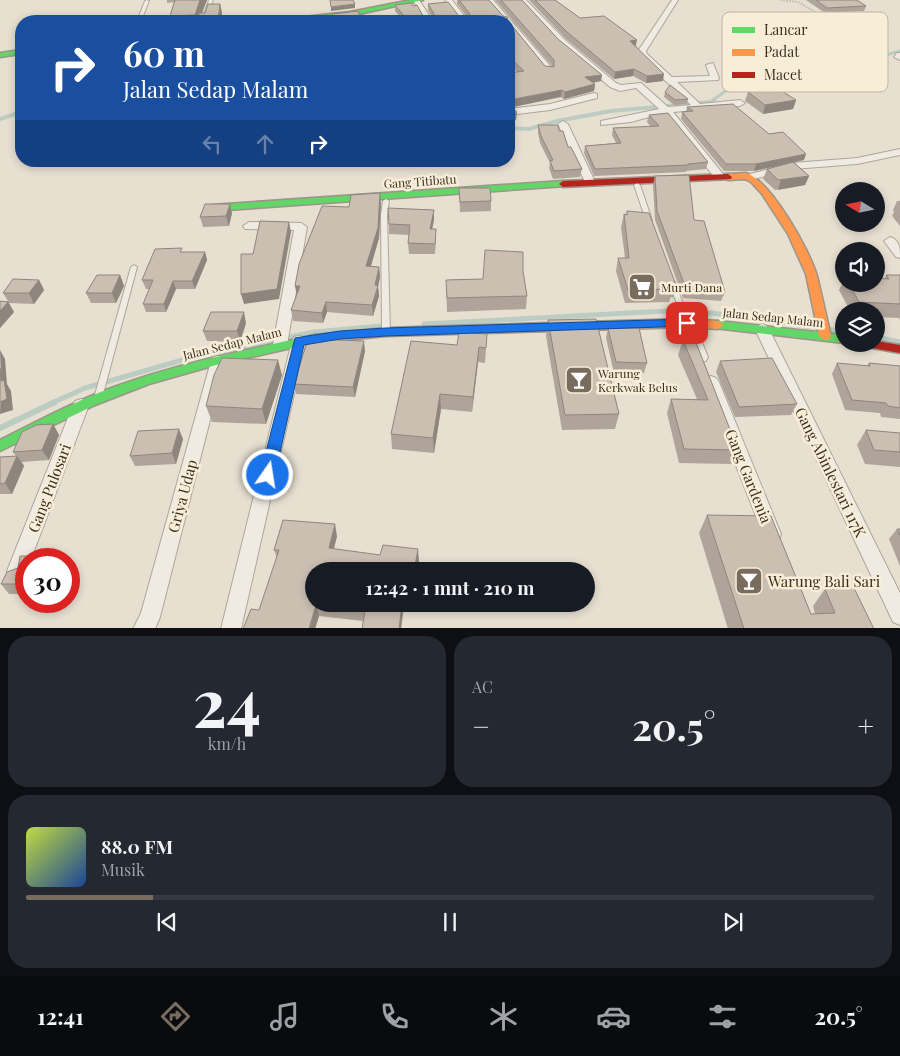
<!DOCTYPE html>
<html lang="id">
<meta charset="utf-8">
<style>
:root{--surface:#171b24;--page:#242831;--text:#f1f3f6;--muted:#9ea1a6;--line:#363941;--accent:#786c5e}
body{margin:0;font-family:"Playfair Display",serif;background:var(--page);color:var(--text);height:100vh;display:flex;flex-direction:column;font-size:19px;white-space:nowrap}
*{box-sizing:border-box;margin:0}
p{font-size:16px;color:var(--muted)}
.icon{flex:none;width:28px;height:28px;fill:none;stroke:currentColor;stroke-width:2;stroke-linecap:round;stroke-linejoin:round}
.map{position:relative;height:628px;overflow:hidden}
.sheet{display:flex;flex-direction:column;gap:8px;padding:8px;background:#0d0f14;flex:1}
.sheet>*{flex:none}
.hud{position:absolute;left:15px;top:15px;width:500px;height:152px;border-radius:20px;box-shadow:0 2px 8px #0003;background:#1a4fa0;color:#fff;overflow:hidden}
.needle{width:32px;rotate:280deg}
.fabs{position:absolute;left:835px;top:182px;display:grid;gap:10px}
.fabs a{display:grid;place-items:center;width:50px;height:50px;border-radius:50%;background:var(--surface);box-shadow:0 2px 8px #0003;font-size:25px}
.speed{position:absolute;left:15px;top:548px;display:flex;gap:10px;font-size:25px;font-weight:700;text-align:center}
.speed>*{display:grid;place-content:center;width:65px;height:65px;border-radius:50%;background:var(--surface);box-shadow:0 2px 8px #0003;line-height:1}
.speed .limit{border:8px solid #d22;background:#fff;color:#111}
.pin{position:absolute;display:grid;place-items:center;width:42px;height:42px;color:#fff;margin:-21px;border-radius:10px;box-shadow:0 2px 8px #0006}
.me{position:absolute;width:55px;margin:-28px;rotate:13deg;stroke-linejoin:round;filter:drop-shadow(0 0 4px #0008)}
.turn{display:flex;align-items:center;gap:18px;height:105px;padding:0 25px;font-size:22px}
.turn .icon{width:65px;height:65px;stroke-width:2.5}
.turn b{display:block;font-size:35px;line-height:42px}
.lanes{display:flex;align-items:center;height:48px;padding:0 25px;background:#0003;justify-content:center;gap:25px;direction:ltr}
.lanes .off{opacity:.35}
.big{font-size:38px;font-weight:700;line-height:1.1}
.sheet .card{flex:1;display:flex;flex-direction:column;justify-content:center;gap:8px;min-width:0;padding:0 18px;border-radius:20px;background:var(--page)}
.sheet .dial{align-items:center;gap:0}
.dial b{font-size:65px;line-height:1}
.song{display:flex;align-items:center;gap:15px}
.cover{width:60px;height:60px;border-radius:8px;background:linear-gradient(135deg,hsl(70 70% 55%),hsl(220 70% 35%))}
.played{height:5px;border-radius:2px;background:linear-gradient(90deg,var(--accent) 15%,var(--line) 15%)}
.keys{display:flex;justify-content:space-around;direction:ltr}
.heat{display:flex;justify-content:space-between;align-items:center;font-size:28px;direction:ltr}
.sheet .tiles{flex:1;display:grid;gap:8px;grid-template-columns:1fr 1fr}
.card:last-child{grid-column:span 2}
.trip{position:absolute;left:305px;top:562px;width:290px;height:50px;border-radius:25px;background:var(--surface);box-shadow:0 2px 8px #0003;font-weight:700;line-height:50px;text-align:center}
.dock{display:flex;height:80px;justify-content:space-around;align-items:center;background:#090b0e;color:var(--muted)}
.dock .icon{width:35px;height:35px}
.dock .current{color:var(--accent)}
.dock b{font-size:22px;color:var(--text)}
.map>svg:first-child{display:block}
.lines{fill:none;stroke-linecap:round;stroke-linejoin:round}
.stream-far3{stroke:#bcccc2;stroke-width:3}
.stream-far2{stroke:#bcccc2;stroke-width:4}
.stream-far1{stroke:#bcccc2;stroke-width:5}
.stream{stroke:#bcccc2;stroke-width:6}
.lane-casing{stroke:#ada599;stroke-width:2}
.street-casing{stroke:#ada599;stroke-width:2}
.fast-casing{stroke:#9c958a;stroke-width:3}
.slow-casing{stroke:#9c958a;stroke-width:3}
.jam-casing{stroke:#9c958a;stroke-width:3}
.path{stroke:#c8c2b9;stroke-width:2;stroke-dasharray:2 1;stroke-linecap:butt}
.lane{fill:#efebe3;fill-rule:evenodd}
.street{fill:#efebe3;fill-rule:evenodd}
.fast{fill:#63d668;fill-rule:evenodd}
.slow{fill:#ff974d;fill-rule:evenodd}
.jam{fill:#b3261e;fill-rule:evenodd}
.wall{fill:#afa499}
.shaded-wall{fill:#8e867d}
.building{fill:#cbbfb2;stroke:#8e867d}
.route{fill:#1a73e8;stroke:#114b97}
.labels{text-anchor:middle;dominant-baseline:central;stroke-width:5;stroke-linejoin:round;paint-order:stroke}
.street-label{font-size:12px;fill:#3d2e20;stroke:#f7eed8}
.poi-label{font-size:12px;fill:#3d2e20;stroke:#f7eed8;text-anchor:start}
.near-street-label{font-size:15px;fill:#3d2e20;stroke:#f7eed8}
.near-poi-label{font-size:15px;fill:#3d2e20;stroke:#f7eed8;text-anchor:start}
.key{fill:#f7eed8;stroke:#bfb4a1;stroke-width:1}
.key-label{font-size:14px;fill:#3d2e20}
</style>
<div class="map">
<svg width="900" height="629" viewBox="0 0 900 629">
<rect width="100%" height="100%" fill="#e7e0d1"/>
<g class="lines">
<polyline class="stream-far3" points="713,100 744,78 757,73 869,60 900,51"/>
<g class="stream-far2">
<polyline points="0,119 21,112"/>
<polyline points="509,128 529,129 557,121 611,111 711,102 715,99"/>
</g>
<g class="stream-far1">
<polyline points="424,324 666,311 711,313 819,328"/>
<polyline points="828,329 844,332"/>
<polyline points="876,337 900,342"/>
<polyline points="52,403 85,388 193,357 314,332 381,326"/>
</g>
<polyline class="stream" points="0,428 55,402"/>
<g class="lane-casing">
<g id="lane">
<polygon points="147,0 149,1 141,21 137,21 145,1"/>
<polygon points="209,0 213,0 206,21 202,21"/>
<polygon points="637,183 640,185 652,220 651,221 647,221 646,220 634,185"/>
<polygon points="386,199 389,201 387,215 390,332 386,334 382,332 381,215 383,201"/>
<polygon points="134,265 137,267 102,398 101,400 98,401 95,400 94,398 131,267"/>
<polygon points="672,280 675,282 690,323 689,325 685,325 684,323 669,282"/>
</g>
</g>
<g class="street-casing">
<g id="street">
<polygon points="413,0 419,0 433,21 425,21"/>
<polygon points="445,0 452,0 468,21 460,21"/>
<polygon points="486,0 493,0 552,68 552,72 546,72 509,27 509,21 504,21"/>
<polygon points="519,0 526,0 565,40 616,83 621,85 641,83 668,107 691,105 640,57 638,51 672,0 678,0 646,51 647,54 672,77 710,76 706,65 713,63 719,78 718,80 677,82 700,104 740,100 745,103 740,106 673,112 723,174 724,176 723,178 715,178 663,113 631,122 601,125 601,121 659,109 636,88 620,91 610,87 559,44"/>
<polygon points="897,53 900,53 900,60 894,57"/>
<polygon points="594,93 597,94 597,98 550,110 509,115 509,109 550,104"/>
<polygon points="563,121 568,124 595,182 594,184 590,185 585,182 558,124"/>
<polygon points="900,149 900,155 857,164 793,169 750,180 745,177 746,175 793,163 857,158"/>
<polygon points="249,222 301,223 307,227 287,345 285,349 275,349 273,345 294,230 245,229 243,226"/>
<path d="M890 237C900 240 900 249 900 258L896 257 884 241Z"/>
<polygon points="687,318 692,320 694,323 708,357 706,361 701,362 696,361 694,357 680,323 682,320"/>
<polygon points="762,324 767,326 769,329 900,593 900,625 893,622 755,329 757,326"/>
<polygon points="299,336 304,337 306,341 241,629 221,629 292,341 294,337"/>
<polygon points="218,356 223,357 225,361 160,617 155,629 133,629 141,613 211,361 213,357"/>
<polygon points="711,376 716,378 719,382 781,534 779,540 772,542 765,540 763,534 703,382 706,378"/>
<polygon points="81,399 87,401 89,405 31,559 26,559 26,572 24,577 17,580 10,577 7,571 73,405 75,401"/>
</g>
</g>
<g class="fast-casing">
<g id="fast">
<polygon points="411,0 423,0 350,16 299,21 282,21 285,19 350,12"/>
<polygon points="21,50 21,54 0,57 0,53"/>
<polygon points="563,181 566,182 566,186 212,211 207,208 212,205"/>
<polygon points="718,321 844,335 844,343 714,328 712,325 714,322"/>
<path d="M314 335 318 336 320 339 318 342 216 365 149 384 95 405 0 451V440C38 421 75 401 114 387 179 363 247 350 314 335Z"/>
</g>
</g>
<g class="slow-casing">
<g id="slow">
<path d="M746 173C771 181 810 251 817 276 822 296 826 316 831 336L829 339 825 340 819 336 806 274 788 234 762 194 751 182 745 179 728 180 724 177 728 174Z"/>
<polygon points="687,319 718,321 724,325 718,329 687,327 386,336 314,343 308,339 314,335 386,328"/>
</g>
</g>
<g class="jam-casing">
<g id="jam">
<polygon points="728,174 732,177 731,179 563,187 559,184 563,181"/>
<polygon points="876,341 900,345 900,353 872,348 866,344 876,344"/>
</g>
</g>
<polyline class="path" points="780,0 798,2 826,18 811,21"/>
<use href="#lane" class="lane"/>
<use href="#street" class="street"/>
<use href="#fast" class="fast"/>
<use href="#slow" class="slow"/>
<use href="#jam" class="jam"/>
</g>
<g class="wall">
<polygon points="167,0 207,0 202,13 205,13 220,4 222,13 221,21 171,21 170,16 174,2 167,3"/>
<polygon points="457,0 489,0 508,21 404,21 395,11 395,5 423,16 432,17 428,10 428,4 459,16 467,17 457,4"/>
<polygon points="495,0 522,0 558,39 601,81 593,83 595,84 594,91 564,99 517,72 509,64 509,22 545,66 553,67"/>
<polygon points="529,0 555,0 580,18 637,40 636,46 663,81 646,83 633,76 614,79 566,39"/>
<polygon points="806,0 857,0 866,6 864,11 825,13"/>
<polygon points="665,92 688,99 687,104 674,105 664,97"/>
<polygon points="748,92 796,100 793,109 763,114 745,101"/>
<polygon points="687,107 769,134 804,160 794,162 809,176 805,185 775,190 763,179 767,169 786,164 754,171 724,171 681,119 682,112 686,112"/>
<polygon points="649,115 708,162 706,169 686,171 686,172 594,176 584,153 585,146 616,143 612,135 613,128 651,127 647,122"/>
<polygon points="538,125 559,131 582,169 580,177 553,179 549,168 550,163 540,143 538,133"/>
<polygon points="655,176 694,220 725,292 721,301 683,298 655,220 653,185"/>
<polygon points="459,188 491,201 491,211 460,212"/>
<polygon points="897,201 900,201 900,226 892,216 894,212 893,210"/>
<polygon points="381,203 379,238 371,266 379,267 380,277 378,286 379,296 373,316 327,312 323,323 293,321 291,310 349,207"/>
<polygon points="434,210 434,220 432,229 436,239 435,254 409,254 408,243 409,235 389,234 389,224"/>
<polygon points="627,211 676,285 673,298 671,297 669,302 625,303 616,271 618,258 625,258 621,227 624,214 626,215"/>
<polygon points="232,213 229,226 203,227 200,217"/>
<polygon points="183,252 205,252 207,260 195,289 176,289 166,312 146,312 143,304 150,289 146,289 142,280"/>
<polygon points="523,271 527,296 526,309 447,312 446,280 483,279"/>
<polygon points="120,275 124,286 116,303 91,303 86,293"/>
<polygon points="886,275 900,275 900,320 899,318 876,317 876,311 850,311 839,290 844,280 844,284 876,284 885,278"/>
<polygon points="39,280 44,290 34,304 9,303 14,312 0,328 0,301 8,301 3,293"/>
<polygon points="548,320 619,414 615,429 562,430 546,336"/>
<polygon points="246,323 240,342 207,341 203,331"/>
<polygon points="608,328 647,363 644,373 614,373 606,338"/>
<polygon points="487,334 485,363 478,362 472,412 441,409 434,453 392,449 391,434 457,345"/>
<polygon points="683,340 738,450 731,464 679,463 667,413 671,399 697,399 678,355"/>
<polygon points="365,351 355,397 296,394 294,384"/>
<polygon points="720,361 797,404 791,415 735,417 716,372"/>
<polygon points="837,363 867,366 869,363 900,366 900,419 881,417 880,413 845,410 832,374"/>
<polygon points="282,375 266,424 212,422 206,406"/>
<polygon points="53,424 59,435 49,460 22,462 24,466 12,494 0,494 0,457 16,456 13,452"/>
<polygon points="866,430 900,433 900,467 865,464 857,445"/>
<polygon points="183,439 176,464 135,466 130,456"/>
<polygon points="707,515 811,614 815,614 813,606 825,589 874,629 728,629 699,533"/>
<polygon points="897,529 900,529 900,566 889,539"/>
<polygon points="337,536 334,549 419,561 314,571 314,604 404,604 401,629 362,629 363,621 319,616 315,629 243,629 259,610 277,558 274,550"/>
<polygon points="20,556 47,556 49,559 26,559 26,594 9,594 1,584 7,572 18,568"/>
</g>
<g class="shaded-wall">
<polygon points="200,0 207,0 199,21 171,21 170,16"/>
<polygon points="220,4 222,13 221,21 218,21"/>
<polygon points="355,4 355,8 331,11 331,7"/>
<polygon points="637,40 635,46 630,41"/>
<polygon points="634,69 633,76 614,79 615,72"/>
<polygon points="664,74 663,81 646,83 647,76"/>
<polygon points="602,75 601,81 584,84 585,77"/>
<polygon points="595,84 594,91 564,99 565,92"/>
<polygon points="562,90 561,97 509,108 509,100"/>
<polygon points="796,100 793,109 763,114 765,105"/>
<polygon points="517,112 516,120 509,121 509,113"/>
<polygon points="806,154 804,160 754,171 756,164"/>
<polygon points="809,176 805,185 778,190 781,180"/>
<polygon points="380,193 381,203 379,238 368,276 366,266"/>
<polygon points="230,204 232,213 229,226 226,216"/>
<polygon points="434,210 434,220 430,239 430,229"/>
<polygon points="289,222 291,232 279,299 244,304 241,294"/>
<polygon points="205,252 207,260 195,289 192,281"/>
<polygon points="379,267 380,277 378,287 378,286 379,296 373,316 372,305"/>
<polygon points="120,275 124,286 116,303 112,293"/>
<polygon points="39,280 44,290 34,304 29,293"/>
<polygon points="173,281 176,289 166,312 164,304"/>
<polygon points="295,286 300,286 297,297"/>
<polygon points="8,302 14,312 0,328 0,311"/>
<polygon points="326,302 327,312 323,323 322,313"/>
<polygon points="244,312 246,323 240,342 237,331"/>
<polygon points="364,341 365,351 355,397 353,387"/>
<polygon points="479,347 478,362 472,412 473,397"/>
<polygon points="0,350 5,359 7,384 11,391 13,410 0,414 1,381"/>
<polygon points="278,360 282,375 266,424 262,409"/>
<polygon points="440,394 441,409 434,453 433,438"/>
<polygon points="53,424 59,435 49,460 42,450"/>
<polygon points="179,429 183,439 176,464 172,453"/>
<polygon points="17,456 24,466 12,494 5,483"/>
<polygon points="335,524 337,536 331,560 329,548"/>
<polygon points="418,549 419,561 417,571 414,571"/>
<polygon points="402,604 404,604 401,629 399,629"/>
<polygon points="316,605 319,616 315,629 309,629"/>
</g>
<g class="building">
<polygon points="175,0 200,0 195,15 170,16"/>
<polygon points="330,0 353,0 355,4 331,7"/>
<polygon points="459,0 489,0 503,16 507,17 508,21 408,21 395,5 411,3 413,6 417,5 423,16 433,17 434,14 428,4 448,2 459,16 468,17 470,14"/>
<polygon points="501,0 522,0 558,39 602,75 585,77 595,84 565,92 562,90 509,100 509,73 524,71 509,57 509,22 545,66 554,67 554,60"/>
<polygon points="535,0 555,0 580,18 604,16 637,40 630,41 664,74 647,76 634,69 615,72 567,32"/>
<polygon points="816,0 857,0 866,6 827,8"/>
<polygon points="208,4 220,4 218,21 198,21 199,13 205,13"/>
<polygon points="358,11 361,21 327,21 326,18 333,18 332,14"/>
<polygon points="670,85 688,99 675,100 665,92"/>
<polygon points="777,88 796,100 765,105 748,92"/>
<polygon points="733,104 769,134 783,132 806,154 756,164 726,164 682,112 693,111 687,107"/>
<polygon points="509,109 514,109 517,112 509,113"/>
<polygon points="668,113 708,162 688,164 688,165 595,169 585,146 621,143 613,128 659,126 649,115"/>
<polygon points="538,125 558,125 559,131 563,131 568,147 571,147 582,169 554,171 550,161 553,160 541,136"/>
<polygon points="793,162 809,176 778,180 767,169"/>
<polygon points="689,175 694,220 704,221 725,292 686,289 657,211 655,176"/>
<polygon points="459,188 490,188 491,201 460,202"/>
<polygon points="380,193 378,228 366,266 379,267 375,285 378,286 372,305 326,302 322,313 291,310 300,286 295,286 299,264 322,206 349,207 351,195"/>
<polygon points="205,204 230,204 226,216 200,217"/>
<polygon points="388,208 434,210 430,229 436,229 435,244 408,243 410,225 389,224"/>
<polygon points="627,211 649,213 676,285 671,284 673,289 628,290 618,258 629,258 624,214 627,215"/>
<polygon points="260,221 289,222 277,289 241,294 241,254 253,254"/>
<polygon points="182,248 180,252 205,252 192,281 173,281 164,304 143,304 153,280 142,280 155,249"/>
<polygon points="485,250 523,252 523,271 527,296 447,298 446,280 483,279"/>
<polygon points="97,275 120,275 112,293 86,293"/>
<polygon points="886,275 900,275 900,304 859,302 849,284 876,284 876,278 889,279"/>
<polygon points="13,279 39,280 29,293 3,293"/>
<polygon points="0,301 8,302 0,311"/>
<polygon points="211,312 244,312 237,331 203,331"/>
<polygon points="596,319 619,414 565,415 548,320"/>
<polygon points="608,328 639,328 647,363 616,362"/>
<polygon points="459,332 487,334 486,348 479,347 473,397 440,394 433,438 391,434 411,341 457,345"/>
<polygon points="308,339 364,341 353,387 294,384"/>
<polygon points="683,340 695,340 738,450 684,449 671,399 708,400"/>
<polygon points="222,358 278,360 262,409 206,406 214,375"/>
<polygon points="772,358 797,404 739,407 720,361"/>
<polygon points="837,363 870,366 869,363 900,366 900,408 888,406 886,403 852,400"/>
<polygon points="0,368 1,381 4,380 7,399 0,402"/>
<polygon points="53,424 42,450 13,452 22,432 36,425"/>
<polygon points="179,429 172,453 130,456 138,431"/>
<polygon points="866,430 900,433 900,452 874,450"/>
<polygon points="17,456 5,483 0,484 0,457"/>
<polygon points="707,515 771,516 811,614 835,613 825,589 854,588 874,629 744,629"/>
<polygon points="283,520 335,524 329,548 380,555 383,545 418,549 414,571 314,571 314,604 402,604 399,629 362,629 365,611 316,605 309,629 243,629 251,609 259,610 279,550 274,550"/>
<polygon points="897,529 900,529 900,536"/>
<polygon points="20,556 47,556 46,559 26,559 26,584 1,584 7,572 18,568"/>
</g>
<polygon class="route" points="687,319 691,320 693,323 691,326 386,336 340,339 304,345 275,475 273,480 268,481 263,480 260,475 295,338 340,331 386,328"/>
<defs>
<g id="supermarket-square" transform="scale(1.4375)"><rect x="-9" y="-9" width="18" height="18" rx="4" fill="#786c5e" stroke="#f7eed8"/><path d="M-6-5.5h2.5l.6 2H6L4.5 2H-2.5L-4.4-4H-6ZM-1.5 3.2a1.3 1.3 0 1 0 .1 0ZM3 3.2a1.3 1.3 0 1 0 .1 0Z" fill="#fff"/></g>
<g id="bar-square" transform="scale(1.4375)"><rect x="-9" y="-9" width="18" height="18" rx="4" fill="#786c5e" stroke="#f7eed8"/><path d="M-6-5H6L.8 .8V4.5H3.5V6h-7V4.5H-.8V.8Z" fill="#fff"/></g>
</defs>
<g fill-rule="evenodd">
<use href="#supermarket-square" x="642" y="287"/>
<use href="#bar-square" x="579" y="380"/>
<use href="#bar-square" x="749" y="581"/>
</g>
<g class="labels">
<g class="street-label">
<text transform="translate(420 181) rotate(-4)">Gang Titibatu</text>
<text transform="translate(773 317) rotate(6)">Jalan Sedap Malam</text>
<text transform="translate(232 343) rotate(-14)">Jalan Sedap Malam</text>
</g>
<g class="poi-label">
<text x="661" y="287">Murti Dana</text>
<text x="598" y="373">Warung<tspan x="598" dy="14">Kerkwak Belus</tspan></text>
</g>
<g class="near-street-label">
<text transform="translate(831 472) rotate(64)">Gang Abinlestari 117K</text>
<text transform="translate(749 476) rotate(68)">Gang Gardenia</text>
<text transform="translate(49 488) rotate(-69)">Gang Pulosari</text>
<text transform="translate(182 496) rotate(-75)">Griya Udap</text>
</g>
<g class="near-poi-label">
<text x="768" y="581">Warung Bali Sari</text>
</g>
</g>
<rect x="722" y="12" width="166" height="80" rx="8" class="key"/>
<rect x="732" y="27" width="23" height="6" fill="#63d668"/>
<rect x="732" y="49" width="23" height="7" fill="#ff974d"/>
<rect x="732" y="72" width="23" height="6" fill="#b3261e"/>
<g class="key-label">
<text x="764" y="35">Lancar</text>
<text x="764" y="57">Padat</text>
<text x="764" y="80">Macet</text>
</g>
</svg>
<div class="fabs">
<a><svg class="needle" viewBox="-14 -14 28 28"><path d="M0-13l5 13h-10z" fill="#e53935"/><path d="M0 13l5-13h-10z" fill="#9ea1a6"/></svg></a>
<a><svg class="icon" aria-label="sound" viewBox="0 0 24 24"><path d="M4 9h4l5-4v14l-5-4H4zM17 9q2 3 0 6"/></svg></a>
<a><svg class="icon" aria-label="layers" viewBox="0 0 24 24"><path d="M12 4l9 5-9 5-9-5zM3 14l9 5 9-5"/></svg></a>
</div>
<div class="speed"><div class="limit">30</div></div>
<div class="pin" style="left:687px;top:323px;background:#d93025"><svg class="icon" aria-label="arrive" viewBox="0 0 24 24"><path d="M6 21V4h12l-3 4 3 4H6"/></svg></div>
<svg class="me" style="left:268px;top:475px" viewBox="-20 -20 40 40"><circle r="17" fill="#1a73e8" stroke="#fff" stroke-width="3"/><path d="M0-11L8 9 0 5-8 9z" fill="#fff"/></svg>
<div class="trip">12:42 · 1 mnt · 210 m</div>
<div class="hud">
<div class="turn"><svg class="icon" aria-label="right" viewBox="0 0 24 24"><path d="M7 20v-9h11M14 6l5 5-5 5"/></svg><div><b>60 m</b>Jalan Sedap Malam</div></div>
<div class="lanes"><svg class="icon off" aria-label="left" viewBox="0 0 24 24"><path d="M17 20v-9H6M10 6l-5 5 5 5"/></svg><svg class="icon off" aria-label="ahead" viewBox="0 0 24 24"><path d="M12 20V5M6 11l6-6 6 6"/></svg><svg class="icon" aria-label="right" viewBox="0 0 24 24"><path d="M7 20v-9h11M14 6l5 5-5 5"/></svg></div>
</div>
</div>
<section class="sheet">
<div class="tiles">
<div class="card dial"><b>24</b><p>km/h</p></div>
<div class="card"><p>AC</p>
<div class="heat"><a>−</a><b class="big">20.5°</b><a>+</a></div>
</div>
<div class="card">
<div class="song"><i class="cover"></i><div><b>88.0 FM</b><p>Musik</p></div></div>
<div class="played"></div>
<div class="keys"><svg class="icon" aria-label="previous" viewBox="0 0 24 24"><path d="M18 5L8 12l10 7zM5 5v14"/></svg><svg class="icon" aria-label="pause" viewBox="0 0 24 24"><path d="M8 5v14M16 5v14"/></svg><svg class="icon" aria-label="next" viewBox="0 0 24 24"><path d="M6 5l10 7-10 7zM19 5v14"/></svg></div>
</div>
</div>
</section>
<nav class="dock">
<b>12:41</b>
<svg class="icon current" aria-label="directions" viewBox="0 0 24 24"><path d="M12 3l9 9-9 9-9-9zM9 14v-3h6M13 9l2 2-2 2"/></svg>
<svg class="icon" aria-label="music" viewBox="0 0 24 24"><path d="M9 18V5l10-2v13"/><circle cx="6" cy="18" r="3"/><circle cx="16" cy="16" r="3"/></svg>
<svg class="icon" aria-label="phone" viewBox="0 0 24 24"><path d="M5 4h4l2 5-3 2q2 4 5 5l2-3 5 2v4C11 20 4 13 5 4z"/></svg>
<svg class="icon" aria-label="climate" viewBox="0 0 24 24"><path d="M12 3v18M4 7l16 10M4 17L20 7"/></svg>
<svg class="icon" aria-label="car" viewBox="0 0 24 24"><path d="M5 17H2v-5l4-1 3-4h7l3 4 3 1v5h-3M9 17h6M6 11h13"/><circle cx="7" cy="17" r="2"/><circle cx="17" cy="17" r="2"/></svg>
<svg class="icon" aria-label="filters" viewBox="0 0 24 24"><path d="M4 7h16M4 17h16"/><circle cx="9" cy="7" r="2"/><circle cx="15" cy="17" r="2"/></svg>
<b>20.5°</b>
</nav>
